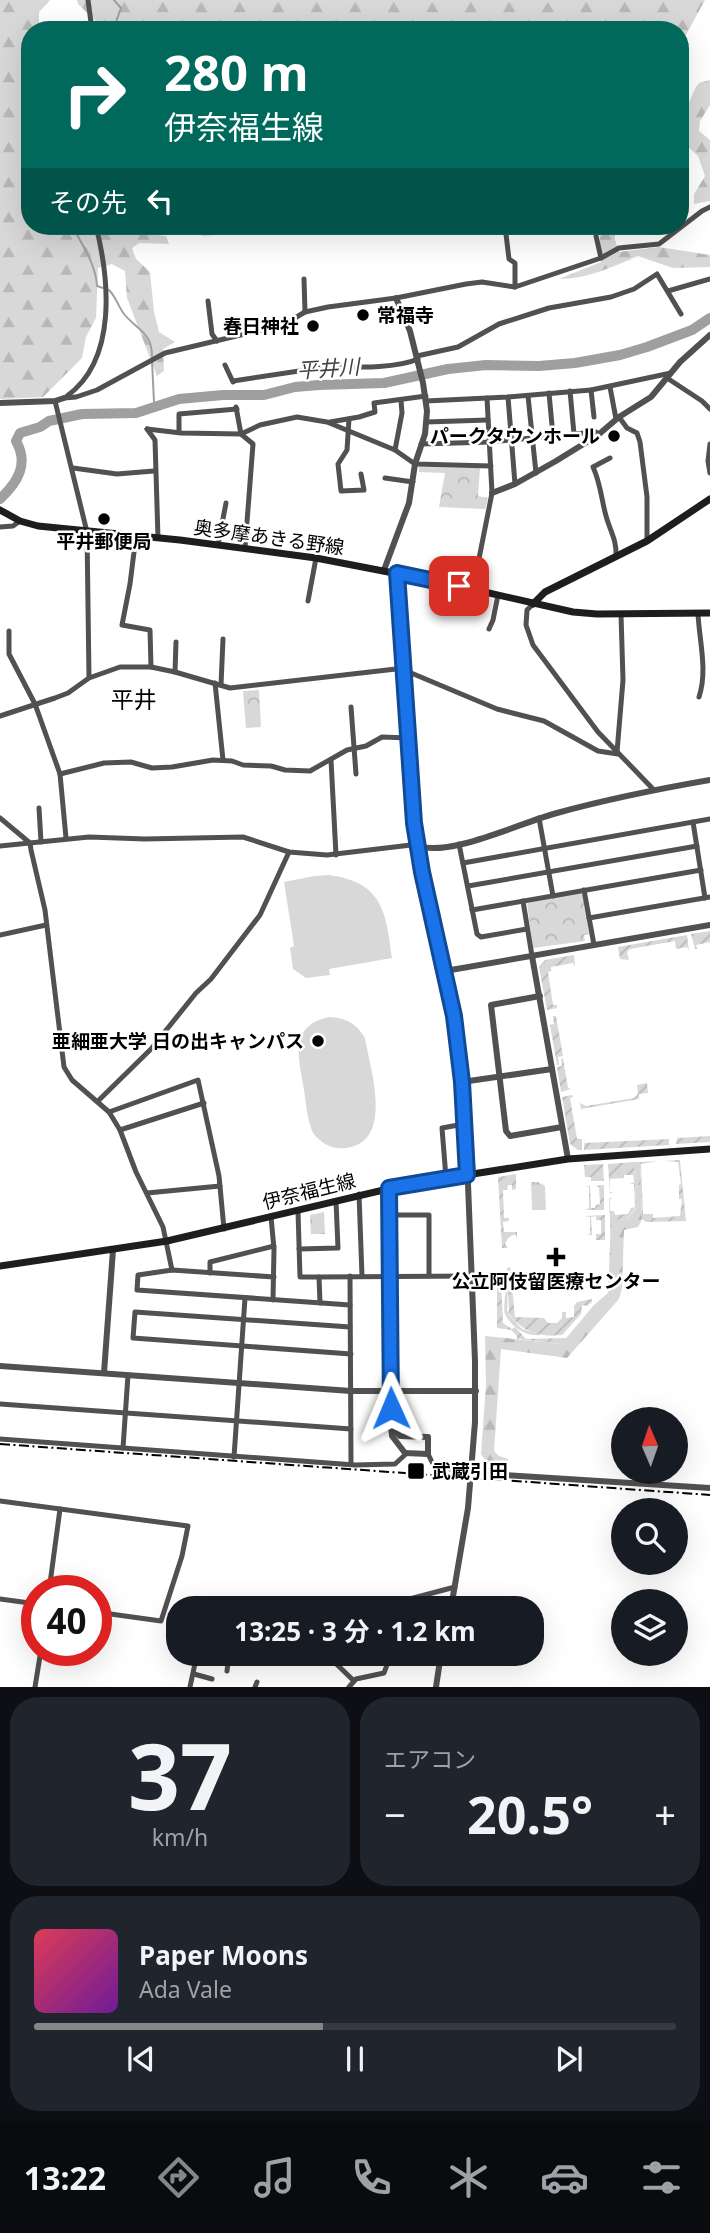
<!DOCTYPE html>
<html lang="ja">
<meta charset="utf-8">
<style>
:root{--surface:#171b24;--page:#20242c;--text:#f1f3f6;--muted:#9ea1a6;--line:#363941;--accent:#858687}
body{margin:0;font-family:"Noto Sans","Noto Sans JP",sans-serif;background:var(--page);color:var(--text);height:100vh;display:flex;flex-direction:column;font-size:26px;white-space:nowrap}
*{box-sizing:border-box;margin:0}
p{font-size:23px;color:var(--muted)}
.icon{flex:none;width:38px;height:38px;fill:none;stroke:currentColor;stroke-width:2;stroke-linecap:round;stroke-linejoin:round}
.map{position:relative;height:1687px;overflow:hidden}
.panel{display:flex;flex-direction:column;gap:10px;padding:10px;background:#0d0f14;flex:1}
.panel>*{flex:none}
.guide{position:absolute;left:21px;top:21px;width:668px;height:214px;border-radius:28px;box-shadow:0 7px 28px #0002;background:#00695c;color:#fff;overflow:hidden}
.needle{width:46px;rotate:358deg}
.controls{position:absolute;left:611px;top:1407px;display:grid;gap:14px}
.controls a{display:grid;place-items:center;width:77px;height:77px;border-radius:50%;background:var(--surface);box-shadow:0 7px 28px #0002;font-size:35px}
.speed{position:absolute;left:21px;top:1575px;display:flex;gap:14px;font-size:35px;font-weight:700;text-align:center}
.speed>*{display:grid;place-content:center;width:91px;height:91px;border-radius:50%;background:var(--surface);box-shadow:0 7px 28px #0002;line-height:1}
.speed .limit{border:10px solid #d22;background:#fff;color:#111}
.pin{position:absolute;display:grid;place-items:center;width:60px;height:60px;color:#fff;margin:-30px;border-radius:14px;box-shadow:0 4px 10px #0006}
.me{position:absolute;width:77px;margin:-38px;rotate:359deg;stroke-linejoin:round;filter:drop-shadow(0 0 5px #0008)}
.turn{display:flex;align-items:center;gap:24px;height:147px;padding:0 28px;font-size:32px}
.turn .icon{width:91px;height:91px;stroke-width:2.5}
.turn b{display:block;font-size:49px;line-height:60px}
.then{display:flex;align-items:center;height:66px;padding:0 28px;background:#0003;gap:14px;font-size:26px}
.big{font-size:52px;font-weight:700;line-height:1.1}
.panel .card{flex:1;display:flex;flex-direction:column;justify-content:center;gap:10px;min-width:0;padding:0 24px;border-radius:28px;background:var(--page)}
.panel .dial{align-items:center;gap:0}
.dial b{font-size:91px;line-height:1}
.song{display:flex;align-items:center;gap:21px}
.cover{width:84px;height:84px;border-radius:10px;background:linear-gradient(135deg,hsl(350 70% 55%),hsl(280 70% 35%))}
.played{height:7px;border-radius:4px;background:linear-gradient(90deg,var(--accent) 45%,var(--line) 45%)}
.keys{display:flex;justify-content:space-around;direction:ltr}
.heat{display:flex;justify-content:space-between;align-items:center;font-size:38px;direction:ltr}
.panel .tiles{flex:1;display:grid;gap:10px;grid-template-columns:1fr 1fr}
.card:last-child{grid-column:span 2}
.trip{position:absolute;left:166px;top:1596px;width:378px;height:70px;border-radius:28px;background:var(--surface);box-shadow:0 7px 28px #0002;font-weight:700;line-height:70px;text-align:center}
.tab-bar{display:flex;height:112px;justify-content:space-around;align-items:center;background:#090b0e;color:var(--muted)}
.tab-bar .icon{width:49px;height:49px}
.tab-bar .active{color:var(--accent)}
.tab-bar b{font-size:32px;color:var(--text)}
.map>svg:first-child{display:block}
.grass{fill:url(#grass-tufts)}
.forest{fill:url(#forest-firs)}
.park{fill:url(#park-crowns)}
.garden{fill:url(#garden-furrows)}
.pitch{fill:#d8d8d8}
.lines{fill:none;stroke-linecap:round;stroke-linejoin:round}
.stream{stroke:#9f9f9f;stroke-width:2}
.river{stroke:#9f9f9f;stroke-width:10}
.minor{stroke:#515151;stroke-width:5}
.tertiary{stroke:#515151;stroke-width:6}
.secondary{stroke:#1e1e1e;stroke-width:7}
.rail{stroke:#000;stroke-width:2;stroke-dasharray:10 3.5 2 3.5;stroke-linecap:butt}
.route-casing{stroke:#114b97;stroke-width:18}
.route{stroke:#1a73e8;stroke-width:12}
.poi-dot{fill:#000;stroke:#fff;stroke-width:2.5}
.labels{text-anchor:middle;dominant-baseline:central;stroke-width:5;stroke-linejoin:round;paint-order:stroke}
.poi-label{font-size:19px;font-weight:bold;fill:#000;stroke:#fff;text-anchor:end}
.street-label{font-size:19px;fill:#000;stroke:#fff}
.water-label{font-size:21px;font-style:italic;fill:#404040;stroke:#fff}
.quarter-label{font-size:23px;fill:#000;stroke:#fff}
</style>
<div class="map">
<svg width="710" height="1687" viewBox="0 0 710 1687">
<defs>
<pattern id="grass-tufts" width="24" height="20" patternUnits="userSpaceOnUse" patternTransform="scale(1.75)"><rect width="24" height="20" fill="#d8d8d8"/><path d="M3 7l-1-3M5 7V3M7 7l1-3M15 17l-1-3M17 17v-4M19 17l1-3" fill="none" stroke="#b8b8b8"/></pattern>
<pattern id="forest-firs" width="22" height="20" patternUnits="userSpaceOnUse" patternTransform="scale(1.75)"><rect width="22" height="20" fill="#d8d8d8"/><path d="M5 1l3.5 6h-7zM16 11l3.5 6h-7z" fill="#b8b8b8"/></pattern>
<pattern id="park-crowns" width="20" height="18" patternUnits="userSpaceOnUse" patternTransform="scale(1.75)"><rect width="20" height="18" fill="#d8d8d8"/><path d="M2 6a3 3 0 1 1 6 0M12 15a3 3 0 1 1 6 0" fill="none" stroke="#b8b8b8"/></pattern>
<pattern id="garden-furrows" width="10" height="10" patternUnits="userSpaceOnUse" patternTransform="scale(1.75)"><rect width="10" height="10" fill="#d8d8d8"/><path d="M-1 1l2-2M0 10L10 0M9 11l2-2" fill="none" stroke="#b8b8b8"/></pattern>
</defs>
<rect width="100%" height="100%" fill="#fff"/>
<g class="grass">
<polygon points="531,1182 538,1182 545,1186 546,1210 532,1210"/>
<path d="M508 1280 507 1313 522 1329 541 1335C527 1337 511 1327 505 1314 503 1310 506 1285 508 1280Z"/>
</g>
<g class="forest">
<polygon points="0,0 50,0 39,12 39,30 30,30 30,226 118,226 118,230 166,236 169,244 139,243 132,248 136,259 150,272 154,312 159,332 175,342 163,349 164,371 157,376 127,298 125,271 112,264 98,268 96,318 86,337 82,358 43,397 0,399"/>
<polygon points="77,0 705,0 681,44 681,30 100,30 100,25 78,4"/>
<path d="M710 80V105L700 121 699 131 710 140V201L694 204V194L705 176 698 156 683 142C682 125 689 95 699 83Z"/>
<polygon points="203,226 245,226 240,233 202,236"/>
<path d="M599 226H615V240L619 252 659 247 710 255V267L673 268 638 256C612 267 587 279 559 279L601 262Z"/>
<polygon points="634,1162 640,1162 642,1219 638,1227 624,1230 622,1288 619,1299 567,1358 501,1349 494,1451 499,1456 508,1459 507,1468 490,1467 481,1454 486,1384 485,1336 562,1344 594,1305 608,1293 611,1220 626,1219 636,1209"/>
</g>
<g class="park">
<polygon points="419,467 480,468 478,496 488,498 485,509 439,507 445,473 419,472"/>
<polygon points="259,690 261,727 246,728 243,691"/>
<polygon points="580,893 583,895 589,934 584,935 585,941 533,948 527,903"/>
<polygon points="324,1212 325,1234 311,1234 310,1215"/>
</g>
<g class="garden">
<polygon points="710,931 710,942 696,945 697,949 695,949 691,934"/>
<polygon points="687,935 689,951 687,947 676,949 675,941 630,949 627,952 629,960 620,959 618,947"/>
<polygon points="574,955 575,966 573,963 551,967 551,971 548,972 553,1005 557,1005 557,1008 547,1010 539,967 545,960"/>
<polygon points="553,1016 556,1016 563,1056 558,1057 559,1065 557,1065 550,1025 554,1024"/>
<polygon points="563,1058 568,1088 571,1089 561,1092 557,1067 562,1066 561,1059"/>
<polygon points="647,1083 648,1093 639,1094 639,1099 581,1109 580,1103 586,1106 634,1098 638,1094 637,1085"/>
<polygon points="572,1095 573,1097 570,1098 577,1139 582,1139 582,1150 578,1150 570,1144 562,1097"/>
<polygon points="678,1135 678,1138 710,1136 710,1142 676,1144"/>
<polygon points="585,1139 585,1143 669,1139 669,1145 584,1150"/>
<polygon points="680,1160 686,1221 646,1222 642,1219 640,1162 659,1161 641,1164 643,1214 653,1214 653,1218 680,1216 682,1199 679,1199 679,1185 681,1184 678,1162 664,1161"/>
<polygon points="634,1162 636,1208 626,1219 612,1220 611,1244 609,1198 614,1198 610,1199 610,1211 614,1211 615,1215 628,1214 631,1208 635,1207 634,1184 630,1184 634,1182 633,1175 624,1175 624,1178 610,1179 610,1192 614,1193 610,1193 608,1164"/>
<polygon points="603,1164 604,1181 591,1181 591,1177 585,1177 584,1165"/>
<polygon points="516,1174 516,1189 512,1190 512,1185 508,1185 507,1190 503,1190 504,1218 509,1218 509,1221 503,1222 504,1232 517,1232 517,1238 515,1234 508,1238 505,1244 508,1248 502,1248 498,1177"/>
<polygon points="604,1185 604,1210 586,1210 589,1208 589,1187 585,1186 590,1186 591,1208 595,1208 596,1205 600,1204 599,1187 595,1186"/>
<polygon points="605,1215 605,1240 596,1240 596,1234 601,1234 601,1220 596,1220 596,1216 591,1217 592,1235 586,1235 590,1234 590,1217 585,1216"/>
<path d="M510 1267 515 1317 544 1318 548 1323H557L562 1318V1312H566V1318L574 1317V1306L577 1302 592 1299V1302L587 1306 582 1305 581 1314 562 1335C536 1337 524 1332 507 1312L509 1311 507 1268Z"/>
<polygon points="497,1280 501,1280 503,1323 512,1329 515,1327 526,1339 566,1338 594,1305 562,1344 517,1339 517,1336 511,1330 497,1328"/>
</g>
<g class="pitch">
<path d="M329 875C382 882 386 911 392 958L329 969 330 975 306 978 293 969 290 948 294 946 284 882 314 876Z"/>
<path d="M329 1017C346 1018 356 1023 365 1038 370 1069 395 1142 346 1148 332 1150 321 1143 313 1133 307 1119 306 1104 304 1089 299 1058 288 1026 329 1017Z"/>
</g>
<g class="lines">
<g class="stream">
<polyline points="113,30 121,8 114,0"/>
<path d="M72 226C82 244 96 265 97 286L103 288"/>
<path d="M109 290C116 297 118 306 124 314 136 329 152 332 152 356"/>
<polyline points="152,361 154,402 158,406"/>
</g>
<path class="river" d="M0 499C18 482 29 464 16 441L20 433 40 427 49 421 82 414 136 413 179 399 223 395H264L295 387 319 385 384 383 448 369 486 365 539 366 575 363 620 355 647 347 692 330 710 318"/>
<g class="minor">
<polyline points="88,0 92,30"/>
<polyline points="505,226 509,259 515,263 515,287"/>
<polyline points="596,226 596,236 601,258"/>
<polyline points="304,279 305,312"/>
<polyline points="668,291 710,279"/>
<polyline points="208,301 212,334 217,341"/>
<polyline points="417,356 458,347 499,324 549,308 611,297 634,289 657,274 681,314"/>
<polyline points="225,365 233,382"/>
<polyline points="667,378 702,401 710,409"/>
<path d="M233 381 339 365C359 369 400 367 418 359"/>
<polyline points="610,387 616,419"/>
<polyline points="591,390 594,417"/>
<polyline points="570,391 574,434 596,432 598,435"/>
<polyline points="549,393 553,436"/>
<path d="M67 396C118 359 109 278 96 226"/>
<polyline points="528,396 536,473"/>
<polyline points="508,397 515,484"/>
<polyline points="64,398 76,397 97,390 165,353 283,325 305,312 328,307 396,298 466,284 482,282 515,287 601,258 619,248 659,244 702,211 710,207"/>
<polyline points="55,401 87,532 89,678"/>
<polyline points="426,401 508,397 591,390 671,373"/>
<polyline points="236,407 241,434 253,444 245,548"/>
<polyline points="619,417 627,428 637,433 640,442 647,497 647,541"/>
<polyline points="349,419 347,450 338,464 341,491 364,490 361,474"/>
<polyline points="330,422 359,417 375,412 374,403 426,396"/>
<polyline points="426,422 488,420"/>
<polyline points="147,429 181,433 241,434 260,425 297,417 327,422 395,450 415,464 491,466"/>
<polyline points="147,429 155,440 158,538"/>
<polyline points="179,431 179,414 237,409"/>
<polyline points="421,444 490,442 574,434"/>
<polyline points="710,444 708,461 710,473"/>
<polyline points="395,450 402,413 401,400"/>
<path d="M610 458 593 467C600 482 601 496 605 512 609 530 617 538 616 557"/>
<polyline points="73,468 117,474 154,471"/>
<polyline points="385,478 413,482"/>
<polyline points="0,527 13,526 20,521"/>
<polyline points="136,536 130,584 122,625 150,630 151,667"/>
<polyline points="218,545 226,503"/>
<polyline points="473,589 492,493 487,398"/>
<polyline points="308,601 316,558"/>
<polyline points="533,604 527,610 526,625 533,645 598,732 654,790"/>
<path d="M698 613C699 640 708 670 699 697"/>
<polyline points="489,629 493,620 498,595"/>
<polyline points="9,631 9,654 35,704 60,774 66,838"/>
<polyline points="175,672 176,642"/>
<polyline points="215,683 223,760"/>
<polyline points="221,685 223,639"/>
<polyline points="351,707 356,774"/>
<polyline points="0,716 55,698 68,693 89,678 120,667 151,667 175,672 230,688 396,669 404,670 497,709 544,721 598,751 618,754"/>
<polyline points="617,752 623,680 621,614"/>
<polyline points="331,760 336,855"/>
<polyline points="60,774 104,763 131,762 152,768 172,767 213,760 232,761 243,765 271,766 285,770 310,771 347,750 366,746 382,737 409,738"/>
<polyline points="39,808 41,842"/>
<polyline points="0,818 30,843 31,850 45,910 64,1067 72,1080 109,1112 120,1130 136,1172 163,1227 172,1270"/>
<polyline points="539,818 553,896"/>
<polyline points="693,822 705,898"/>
<polyline points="459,844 477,934 481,937 527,929"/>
<polyline points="0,846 89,837 145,839 243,837 289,852 327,855 411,845 418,846"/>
<polyline points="463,863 710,819"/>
<polyline points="468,886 697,846"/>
<polyline points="584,890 594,945"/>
<polyline points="523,901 532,956"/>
<polyline points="472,910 701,870"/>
<polyline points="589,918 710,897"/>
<polyline points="0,935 46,925"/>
<polyline points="98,1101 151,1049 196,993 211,979 260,915 289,852"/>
<polyline points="109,1112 198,1080 219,1176 224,1229"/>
<polyline points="120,1130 204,1103"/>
<polyline points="446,1178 442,1128 464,1124"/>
<polyline points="147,1193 220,1186"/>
<polyline points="359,1194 362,1276"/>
<polyline points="298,1211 300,1277 319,1277"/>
<polyline points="390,1215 429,1215 429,1276"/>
<polyline points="271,1217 274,1249 273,1300"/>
<polyline points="299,1249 338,1248 336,1201"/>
<polyline points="210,1273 210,1262 274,1246"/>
<polyline points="350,1276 351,1464"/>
<polyline points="274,1277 172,1270 138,1275 137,1290 350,1305"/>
<polyline points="320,1303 319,1277 472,1276"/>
<polyline points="350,1327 135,1312 133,1338 351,1354"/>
<polyline points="0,1404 351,1429"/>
<polyline points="0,1439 355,1465 395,1464 407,1453"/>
<polyline points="123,1448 128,1375"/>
<polyline points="428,1454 434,1466 472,1473"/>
<polyline points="234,1457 245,1298"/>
<polyline points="0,1501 188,1526 182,1556 161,1621 96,1612"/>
<polyline points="49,1591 60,1509"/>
<polyline points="0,1599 37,1604"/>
<polyline points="395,1608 402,1601 455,1587"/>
<polyline points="326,1654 354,1681"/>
<polyline points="227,1671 229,1654"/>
<polyline points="194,1674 212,1679"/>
<polyline points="35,1687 41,1650"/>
<polyline points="190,1687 197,1654"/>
<polyline points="255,1687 257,1682"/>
<polyline points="349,1687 356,1679 384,1673 391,1654"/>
</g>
<g class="tertiary">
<polyline points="0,403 55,401 64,398"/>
<polyline points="492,493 515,484 556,461 598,435 619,417 651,397 680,362 710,335"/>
<polyline points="384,570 409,503 415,464 425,434 427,411 423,383 410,331 396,298"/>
<polyline points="397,573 414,823 422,872 454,1016 462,1082 468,1184 475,1361 475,1422 468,1508 451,1608"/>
<path d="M418 846C451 857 522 822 557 813 608 799 658 789 710 780"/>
<polyline points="532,956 568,1159"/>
<polyline points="445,971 710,925"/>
<polyline points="540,996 491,1005 506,1131 510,1136 562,1127"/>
<polyline points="462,1082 552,1069"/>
<polyline points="389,1188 391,1426 392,1436 405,1453 428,1454 428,1437 400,1436 391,1426"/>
<polyline points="0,1366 351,1391 476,1391"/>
<polyline points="104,1373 113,1250"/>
<polyline points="472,1473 710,1488"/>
<polyline points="436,1687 441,1654"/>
</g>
<g class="secondary">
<polyline points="0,510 20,521 38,526 180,540 316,558 445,583 573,612 597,614 710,613"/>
<polyline points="533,604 545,592 647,541 710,499"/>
<polyline points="0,1266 167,1241 409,1184 568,1159 710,1149"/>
</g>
<polyline class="rail" points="0,1444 710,1495"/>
</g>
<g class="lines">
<g class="route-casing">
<polyline id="route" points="391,1408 389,1188 467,1175 462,1082 454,1016 422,872 414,823 397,573 459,586"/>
</g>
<use href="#route" class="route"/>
</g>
<g class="poi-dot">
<circle cx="363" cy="315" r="7"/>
<circle cx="313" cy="326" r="7"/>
<circle cx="614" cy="436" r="7"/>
<circle cx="104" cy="519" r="7"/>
<circle cx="318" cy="1041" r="7"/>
<path d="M552.5 1246.5h7v7h7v7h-7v7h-7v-7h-7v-7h7z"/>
<rect x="407" y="1462" width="18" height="18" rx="3.5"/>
</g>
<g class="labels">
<g class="poi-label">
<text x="377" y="315" text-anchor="start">常福寺</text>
<text x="299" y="326">春日神社</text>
<text x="600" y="436">パークタウンホール</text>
<text x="104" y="541" text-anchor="middle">平井郵便局</text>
<text x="304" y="1041">亜細亜大学 日の出キャンパス</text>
<text x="556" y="1281" text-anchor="middle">公立阿伎留医療センター</text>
<text x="432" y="1471" text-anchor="start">武蔵引田</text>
</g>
<g class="street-label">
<text transform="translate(269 537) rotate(8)">奥多摩あきる野線</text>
<text transform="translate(309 1191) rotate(-14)">伊奈福生線</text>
</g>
<g class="water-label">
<text transform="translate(328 368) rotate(-4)">平井川</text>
</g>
<g class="quarter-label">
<text x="134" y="699">平井</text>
</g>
</g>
</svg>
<div class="controls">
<a><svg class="needle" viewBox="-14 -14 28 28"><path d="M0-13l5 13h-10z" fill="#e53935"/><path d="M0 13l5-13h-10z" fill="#9ea1a6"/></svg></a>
<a><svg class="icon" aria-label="search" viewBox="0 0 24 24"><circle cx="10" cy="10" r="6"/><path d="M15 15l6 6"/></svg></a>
<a><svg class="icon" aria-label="layers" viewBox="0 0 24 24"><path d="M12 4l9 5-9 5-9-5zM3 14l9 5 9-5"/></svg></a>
</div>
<div class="speed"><div class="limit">40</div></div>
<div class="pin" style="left:459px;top:586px;background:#d93025"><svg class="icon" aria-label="arrive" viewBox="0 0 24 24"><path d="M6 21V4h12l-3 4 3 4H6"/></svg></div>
<svg class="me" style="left:391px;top:1408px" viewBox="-20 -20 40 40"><path d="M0-17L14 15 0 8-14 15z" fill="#1a73e8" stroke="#fff" stroke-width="4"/></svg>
<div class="trip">13:25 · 3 分 · 1.2 km</div>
<div class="guide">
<div class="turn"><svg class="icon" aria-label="right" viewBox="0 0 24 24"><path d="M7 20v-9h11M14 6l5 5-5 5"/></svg><div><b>280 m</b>伊奈福生線</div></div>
<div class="then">その先<svg class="icon" aria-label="left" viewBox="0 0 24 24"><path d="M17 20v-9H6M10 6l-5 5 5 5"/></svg></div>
</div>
</div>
<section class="panel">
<div class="tiles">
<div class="card dial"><b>37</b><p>km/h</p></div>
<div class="card"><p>エアコン</p>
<div class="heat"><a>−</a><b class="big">20.5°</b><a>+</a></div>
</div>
<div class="card">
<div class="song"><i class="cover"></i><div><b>Paper Moons</b><p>Ada Vale</p></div></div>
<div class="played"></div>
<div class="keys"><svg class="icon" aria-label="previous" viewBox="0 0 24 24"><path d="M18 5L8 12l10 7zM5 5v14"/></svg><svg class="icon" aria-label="pause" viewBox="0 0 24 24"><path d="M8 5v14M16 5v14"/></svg><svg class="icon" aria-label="next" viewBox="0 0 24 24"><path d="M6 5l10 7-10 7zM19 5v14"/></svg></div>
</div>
</div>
</section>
<nav class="tab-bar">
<b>13:22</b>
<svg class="icon active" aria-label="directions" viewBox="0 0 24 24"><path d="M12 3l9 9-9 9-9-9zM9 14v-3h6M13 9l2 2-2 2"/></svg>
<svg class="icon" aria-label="music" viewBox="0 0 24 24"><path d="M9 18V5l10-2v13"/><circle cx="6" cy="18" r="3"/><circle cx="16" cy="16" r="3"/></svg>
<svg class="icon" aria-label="phone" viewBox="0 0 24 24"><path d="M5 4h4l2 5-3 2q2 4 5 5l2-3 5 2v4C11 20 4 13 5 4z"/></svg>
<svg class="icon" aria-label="climate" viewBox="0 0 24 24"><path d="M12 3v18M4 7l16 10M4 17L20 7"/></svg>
<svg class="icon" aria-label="car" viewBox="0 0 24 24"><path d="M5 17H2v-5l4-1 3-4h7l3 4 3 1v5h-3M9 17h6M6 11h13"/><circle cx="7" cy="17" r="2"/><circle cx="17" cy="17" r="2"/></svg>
<svg class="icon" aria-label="filters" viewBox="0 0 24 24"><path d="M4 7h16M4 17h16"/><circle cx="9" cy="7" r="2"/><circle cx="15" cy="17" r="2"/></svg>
</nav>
